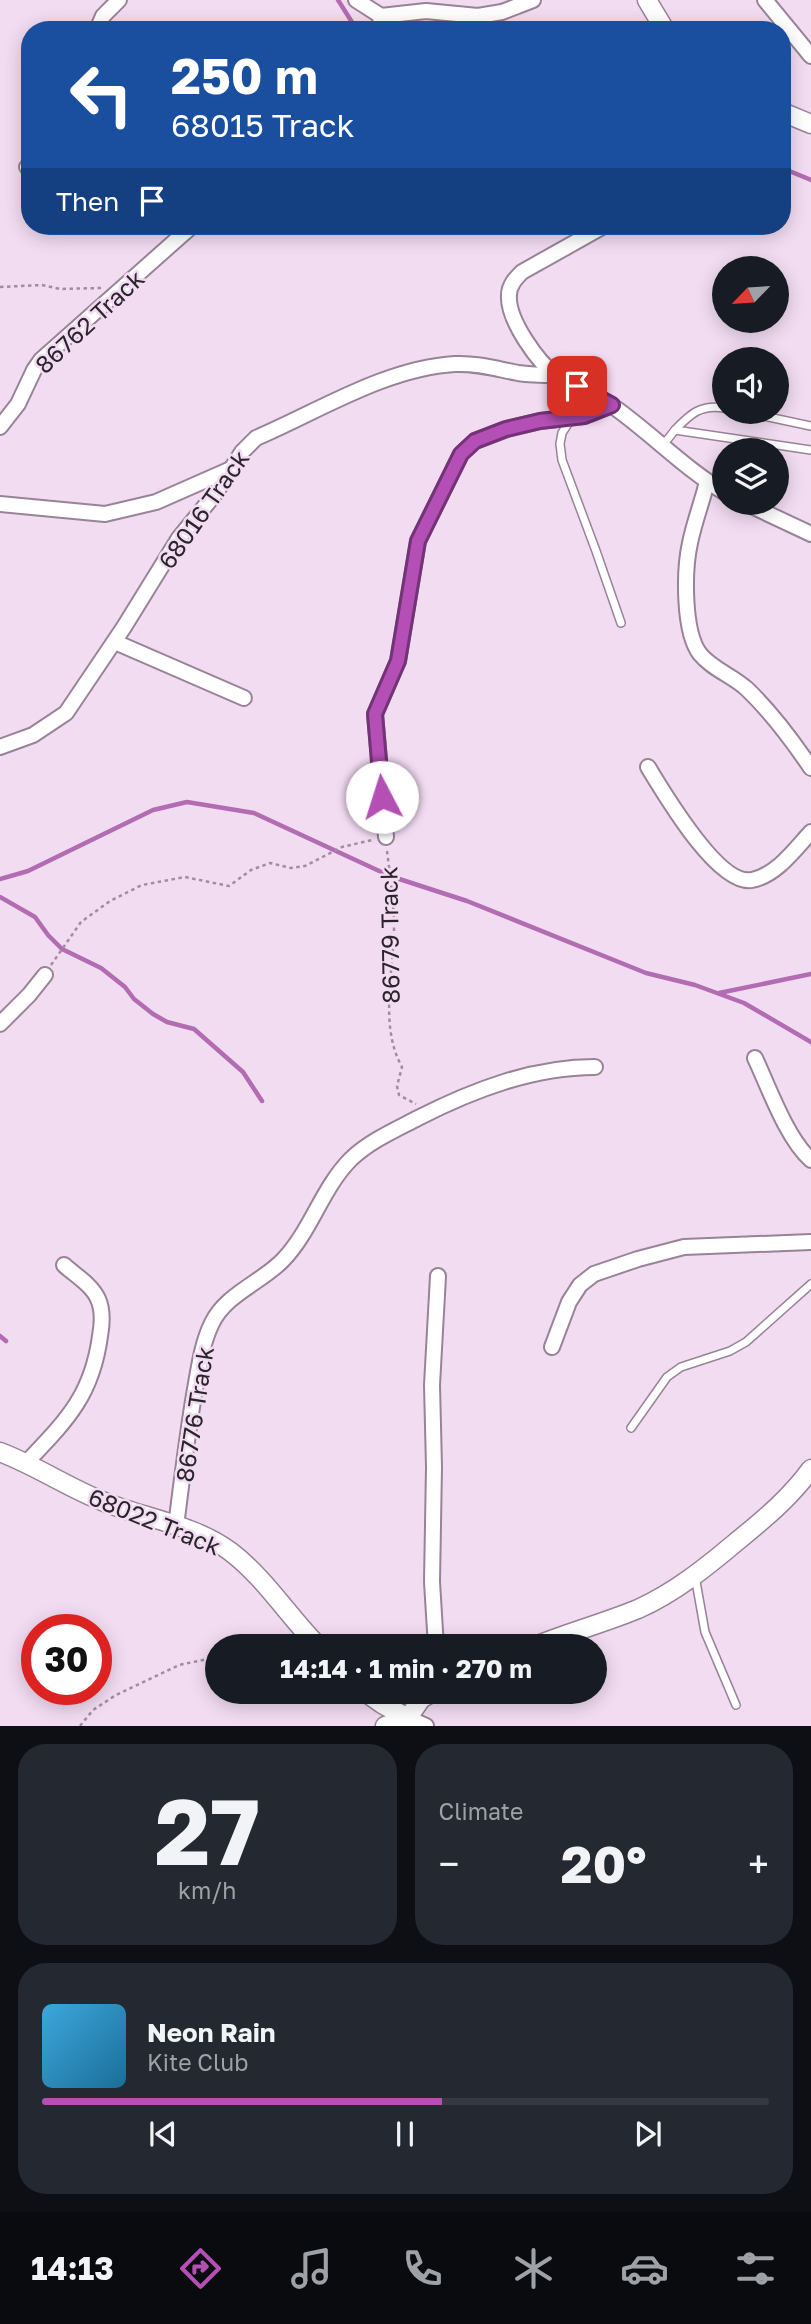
<!DOCTYPE html>
<meta charset="utf-8">
<style>
:root{--surface:#171b24;--page:#242831;--text:#f1f3f6;--muted:#9ea1a6;--line:#363941;--accent:#b34fb5}
body{margin:0;font-family:"Golos Text",sans-serif;background:var(--page);color:var(--text);height:100vh;display:flex;flex-direction:column;font-size:26px;white-space:nowrap}
*{box-sizing:border-box;margin:0}
p{font-size:23px;color:var(--muted)}
.icon{flex:none;width:38px;height:38px;fill:none;stroke:currentColor;stroke-width:2;stroke-linecap:round;stroke-linejoin:round}
.map{position:relative;height:1726px;overflow:hidden}
.details{display:flex;flex-direction:column;gap:18px;padding:18px;background:#0d0f14;flex:1}
.details>*{flex:none}
.top-card{position:absolute;left:21px;top:21px;width:770px;height:214px;border-radius:28px;box-shadow:0 4px 18px #0003;background:#1a4fa0;color:#fff;overflow:hidden}
.needle{width:46px;rotate:245deg}
.fabs{position:absolute;left:712px;top:256px;display:grid;gap:14px}
.fabs a{display:grid;place-items:center;width:77px;height:77px;border-radius:50%;background:var(--surface);box-shadow:0 4px 18px #0003;font-size:35px}
.speed{position:absolute;left:21px;top:1614px;display:flex;gap:14px;font-size:35px;font-weight:700;text-align:center}
.speed>*{display:grid;place-content:center;width:91px;height:91px;border-radius:50%;background:var(--surface);box-shadow:0 4px 18px #0003;line-height:1}
.speed .limit{border:10px solid #d22;background:#fff;color:#111}
.pin{position:absolute;display:grid;place-items:center;width:60px;height:60px;color:#fff;margin:-30px;border-radius:14px;box-shadow:0 4px 10px #0006}
.me{position:absolute;width:77px;margin:-38px;rotate:355deg;stroke-linejoin:round;filter:drop-shadow(0 0 5px #0008)}
.turn{display:flex;align-items:center;gap:24px;height:147px;padding:0 35px;font-size:32px}
.turn .icon{width:91px;height:91px;stroke-width:2.5}
.turn b{display:block;font-size:49px;line-height:60px}
.then{display:flex;align-items:center;height:66px;padding:0 35px;background:#0003;gap:14px;font-size:26px}
.big{font-size:52px;font-weight:700;line-height:1.1}
.details .tile{flex:1;display:flex;flex-direction:column;justify-content:center;gap:10px;min-width:0;padding:0 24px;border-radius:28px;background:var(--page)}
.details .dial{align-items:center;gap:0}
.dial b{font-size:91px;line-height:1}
.song{display:flex;align-items:center;gap:21px}
.cover{width:84px;height:84px;border-radius:10px;background:linear-gradient(135deg,hsl(200 70% 55%),hsl(200 70% 35%))}
.played{height:7px;border-radius:4px;background:linear-gradient(90deg,var(--accent) 55%,var(--line) 55%)}
.keys{display:flex;justify-content:space-around;direction:ltr}
.heat{display:flex;justify-content:space-between;align-items:center;font-size:38px;direction:ltr}
.details .tiles{flex:1;display:grid;gap:18px;grid-template-columns:1fr 1fr}
.tile:last-child{grid-column:span 2}
.trip{position:absolute;left:205px;top:1634px;width:402px;height:70px;border-radius:35px;background:var(--surface);box-shadow:0 4px 18px #0003;font-weight:700;line-height:70px;text-align:center}
.tabs{display:flex;height:112px;justify-content:space-around;align-items:center;background:#090b0e;color:var(--muted)}
.tabs .icon{width:49px;height:49px}
.tabs .current{color:var(--accent)}
.tabs b{font-size:32px;color:var(--text)}
.map>svg:first-child{display:block}
.lines{fill:none;stroke-linecap:round;stroke-linejoin:round}
.stream{stroke:#b26cb2;stroke-width:4.5}
.service-casing{stroke:#988397;stroke-width:10}
.minor-casing{stroke:#988397;stroke-width:18}
.tertiary-casing{stroke:#988397;stroke-width:21}
.path{stroke:#9e8e9e;stroke-width:2.5;stroke-dasharray:3.5 3.5;stroke-linecap:butt}
.service{stroke:#fff;stroke-width:7}
.minor{stroke:#fff;stroke-width:14}
.tertiary{stroke:#fff;stroke-width:18}
.route-casing{stroke:#743376;stroke-width:18}
.route{stroke:#b34fb5;stroke-width:12}
.labels{text-anchor:middle;dominant-baseline:central;stroke-width:5;stroke-linejoin:round;paint-order:stroke}
.street-label{font-size:24px;fill:#2c242c;stroke:#f2dcf2}
</style>
<div class="map">
<svg width="811" height="1726" viewBox="0 0 811 1726">
<rect width="100%" height="100%" fill="#f2dcf2"/>
<g class="lines">
<g class="stream">
<polyline points="338,0 357,30"/>
<polyline points="782,168 811,180"/>
<polyline points="0,879 28,871 153,810 187,802 254,813 390,876 467,901 646,973 695,985 744,1003 811,1042"/>
<polyline points="0,897 35,917 48,935 62,949 101,968 125,987 134,999 153,1014 167,1022 194,1029 243,1072 262,1101"/>
<polyline points="719,993 811,974"/>
<polyline points="0,1336 6,1341"/>
</g>
<g class="service-casing">
<g id="service">
<polyline points="740,411 811,426"/>
<polyline points="571,419 562,433 560,444 562,460 596,551 621,623"/>
<path d="M675 430C690 414 701 404 724 408"/>
<polyline points="663,445 675,430 811,450"/>
<polyline points="631,1428 667,1377 681,1367 730,1351 746,1342 811,1284"/>
<polyline points="695,1576 705,1632 736,1705"/>
</g>
</g>
<g class="minor-casing">
<g id="minor">
<polyline points="356,0 381,16 379,30"/>
<polyline points="765,0 811,56"/>
<polyline points="381,16 426,11 478,16 502,12 533,0"/>
<polyline points="97,30 103,16 119,0"/>
<polyline points="27,167 30,164"/>
<path d="M604 226 522 272C516 278 509 285 509 295 507 319 538 363 557 376 575 387 596 394 614 407 652 434 684 468 724 492"/>
<polyline points="0,427 18,404 34,370 41,360 192,226"/>
<path d="M707 482C702 502 694 523 690 543 684 570 683 632 700 654 712 669 733 676 747 689 771 712 792 740 811 768"/>
<polyline points="743,502 811,534"/>
<polyline points="0,504 105,514 156,502 231,469"/>
<polyline points="115,642 244,698"/>
<path d="M0 747 33 735 66 713 124 627 179 538 215 494 242 452 256 438C319 411 386 368 455 364 477 363 497 369 518 373 531 375 543 375 556 375"/>
<path d="M648 767C664 793 718 886 752 880 777 875 795 849 811 832"/>
<polyline points="386,837 375,714 398,661 418,541 461,454 475,441 507,429 540,421 584,416 612,405"/>
<polyline points="0,1024 29,995 45,975"/>
<path d="M755 1058C769 1088 787 1139 811 1160"/>
<polyline points="552,1347 569,1302 580,1285 594,1274 638,1259 684,1247 811,1242"/>
<path d="M26 1463C66 1421 92 1396 100 1336 102 1325 103 1310 98 1299 92 1285 75 1275 64 1265"/>
<path d="M176 1526C182 1480 187 1435 195 1389 199 1367 202 1343 212 1323 226 1294 262 1282 283 1260 311 1231 322 1188 351 1159 370 1141 395 1130 418 1118 473 1090 533 1067 595 1067"/>
<polyline points="436,1647 432,1582 434,1467 432,1385 438,1276"/>
<polyline points="408,1718 426,1726"/>
</g>
</g>
<g class="tertiary-casing">
<g id="tertiary">
<polyline points="647,0 665,30"/>
<polyline points="782,112 811,124"/>
<path d="M0 1452C37 1466 70 1489 107 1503 148 1519 195 1525 231 1552 265 1578 289 1617 319 1647"/>
<path d="M533 1647C567 1633 604 1623 638 1609 674 1593 705 1568 735 1543 763 1520 790 1498 811 1469"/>
<polyline points="365,1692 382,1704 408,1718"/>
<polyline points="385,1726 408,1718 421,1699 433,1692"/>
</g>
</g>
<g class="path">
<polyline points="0,287 42,285 60,289 102,288"/>
<path d="M387 851C390 874 393 898 394 921 395 968 378 1024 402 1067L397 1086 399 1095 416 1104"/>
<polyline points="51,965 81,922 110,901 142,885 185,877 229,886 251,870 270,863 291,868 305,866 342,847 372,840"/>
<polyline points="280,1647 293,1642"/>
<polyline points="80,1726 93,1710 116,1695 179,1665 217,1657"/>
</g>
<use href="#service" class="service"/>
<use href="#minor" class="minor"/>
<use href="#tertiary" class="tertiary"/>
</g>
<g class="lines">
<g class="route-casing">
<polyline id="route" points="382,797 375,714 398,661 418,541 461,454 475,441 506,429 540,421 584,416 612,405 577,386"/>
</g>
<use href="#route" class="route"/>
</g>
<g class="labels">
<g class="street-label">
<text transform="translate(89 321) rotate(-43)">86762 Track</text>
<text transform="translate(203 509) rotate(-55)">68016 Track</text>
<text transform="translate(389 935) rotate(-91)">86779 Track</text>
<text transform="translate(194 1414) rotate(-81)">86776 Track</text>
<text transform="translate(155 1521) rotate(22)">68022 Track</text>
</g>
</g>
</svg>
<div class="fabs">
<a><svg class="needle" viewBox="-14 -14 28 28"><path d="M0-13l5 13h-10z" fill="#e53935"/><path d="M0 13l5-13h-10z" fill="#9ea1a6"/></svg></a>
<a><svg class="icon" aria-label="sound" viewBox="0 0 24 24"><path d="M4 9h4l5-4v14l-5-4H4zM17 9q2 3 0 6"/></svg></a>
<a><svg class="icon" aria-label="layers" viewBox="0 0 24 24"><path d="M12 4l9 5-9 5-9-5zM3 14l9 5 9-5"/></svg></a>
</div>
<div class="speed"><div class="limit">30</div></div>
<div class="pin" style="left:577px;top:386px;background:#d93025"><svg class="icon" aria-label="arrive" viewBox="0 0 24 24"><path d="M6 21V4h12l-3 4 3 4H6"/></svg></div>
<svg class="me" style="left:382px;top:797px" viewBox="-20 -20 40 40"><circle r="19" fill="#fff"/><path d="M0-13L10 11 0 6-10 11z" fill="#b34fb5"/></svg>
<div class="trip">14:14 · 1 min · 270 m</div>
<div class="top-card">
<div class="turn"><svg class="icon" aria-label="left" viewBox="0 0 24 24"><path d="M17 20v-9H6M10 6l-5 5 5 5"/></svg><div><b>250 m</b>68015 Track</div></div>
<div class="then">Then<svg class="icon" aria-label="arrive" viewBox="0 0 24 24"><path d="M6 21V4h12l-3 4 3 4H6"/></svg></div>
</div>
</div>
<section class="details">
<div class="tiles">
<div class="tile dial"><b>27</b><p>km/h</p></div>
<div class="tile"><p>Climate</p>
<div class="heat"><a>−</a><b class="big">20°</b><a>+</a></div>
</div>
<div class="tile">
<div class="song"><i class="cover"></i><div><b>Neon Rain</b><p>Kite Club</p></div></div>
<div class="played"></div>
<div class="keys"><svg class="icon" aria-label="previous" viewBox="0 0 24 24"><path d="M18 5L8 12l10 7zM5 5v14"/></svg><svg class="icon" aria-label="pause" viewBox="0 0 24 24"><path d="M8 5v14M16 5v14"/></svg><svg class="icon" aria-label="next" viewBox="0 0 24 24"><path d="M6 5l10 7-10 7zM19 5v14"/></svg></div>
</div>
</div>
</section>
<nav class="tabs">
<b>14:13</b>
<svg class="icon current" aria-label="directions" viewBox="0 0 24 24"><path d="M12 3l9 9-9 9-9-9zM9 14v-3h6M13 9l2 2-2 2"/></svg>
<svg class="icon" aria-label="music" viewBox="0 0 24 24"><path d="M9 18V5l10-2v13"/><circle cx="6" cy="18" r="3"/><circle cx="16" cy="16" r="3"/></svg>
<svg class="icon" aria-label="phone" viewBox="0 0 24 24"><path d="M5 4h4l2 5-3 2q2 4 5 5l2-3 5 2v4C11 20 4 13 5 4z"/></svg>
<svg class="icon" aria-label="climate" viewBox="0 0 24 24"><path d="M12 3v18M4 7l16 10M4 17L20 7"/></svg>
<svg class="icon" aria-label="car" viewBox="0 0 24 24"><path d="M5 17H2v-5l4-1 3-4h7l3 4 3 1v5h-3M9 17h6M6 11h13"/><circle cx="7" cy="17" r="2"/><circle cx="17" cy="17" r="2"/></svg>
<svg class="icon" aria-label="filters" viewBox="0 0 24 24"><path d="M4 7h16M4 17h16"/><circle cx="9" cy="7" r="2"/><circle cx="15" cy="17" r="2"/></svg>
</nav>
